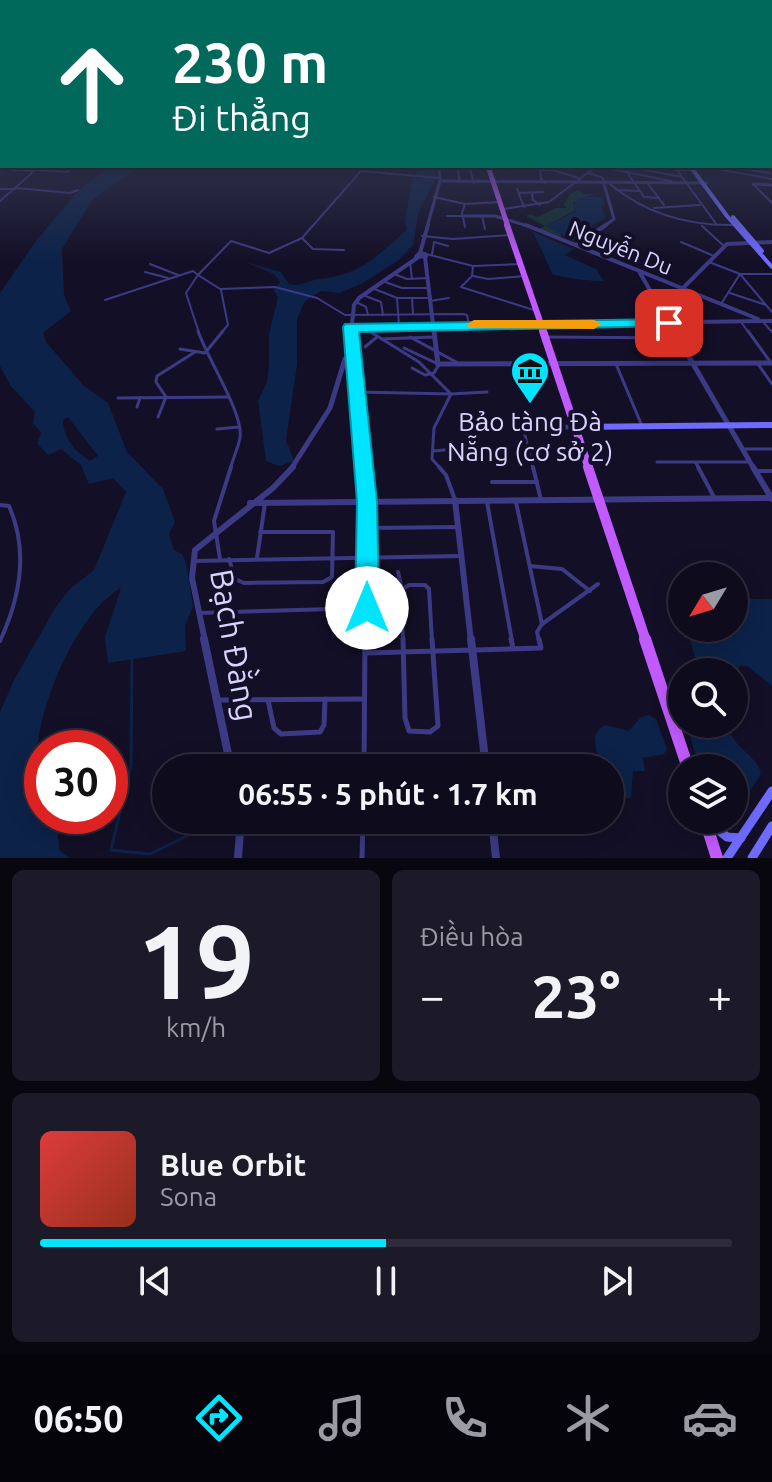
<!DOCTYPE html>
<html lang="vi">
<meta charset="utf-8">
<style>
:root{--surface:#0e0b1c;--page:#1c1929;--text:#f1f3f6;--muted:#9b9ba3;--line:#2e2b3b;--accent:#00e5ff}
body{margin:0;font-family:Ubuntu,sans-serif;background:var(--page);color:var(--text);height:100vh;display:flex;flex-direction:column;font-size:30px;white-space:nowrap}
*{box-sizing:border-box;margin:0}
p{font-size:26px;color:var(--muted)}
.icon{flex:none;width:44px;height:44px;fill:none;stroke:currentColor;stroke-width:2;stroke-linecap:round;stroke-linejoin:round}
.map{position:relative;height:858px;overflow:hidden}
.details{display:flex;flex-direction:column;gap:12px;padding:12px;background:#08060f;flex:1}
.details>*{flex:none}
.guide{position:absolute;left:0px;top:0px;width:772px;height:168px;box-shadow:0 4px 20px #0003,0 0 0 2px var(--line);background:#00695c;color:#fff;overflow:hidden}
.needle{width:52px;rotate:232deg}
.buttons{position:absolute;left:668px;top:562px;display:grid;gap:16px}
.buttons a{display:grid;place-items:center;width:80px;height:80px;border-radius:50%;background:var(--surface);box-shadow:0 4px 20px #0003,0 0 0 2px var(--line);font-size:40px}
.speed{position:absolute;left:24px;top:730px;display:flex;gap:16px;font-size:40px;font-weight:700;text-align:center}
.speed>*{display:grid;place-content:center;width:104px;height:104px;border-radius:50%;background:var(--surface);box-shadow:0 4px 20px #0003,0 0 0 2px var(--line);line-height:1}
.speed .limit{border:12px solid #d22;background:#fff;color:#111}
.pin{position:absolute;display:grid;place-items:center;width:68px;height:68px;color:#fff;margin:-34px;border-radius:16px;box-shadow:0 4px 12px #0006}
.me{position:absolute;width:88px;margin:-44px;rotate:0deg;stroke-linejoin:round;filter:drop-shadow(0 0 6px #0008)}
.turn{display:flex;align-items:center;gap:28px;height:168px;padding:0 40px;font-size:36px}
.turn .icon{width:104px;height:104px;stroke-width:2.5}
.turn b{display:block;font-size:56px;line-height:68px}
.big{font-size:60px;font-weight:700;line-height:1.1}
.details .widget{flex:1;display:flex;flex-direction:column;justify-content:center;gap:12px;min-width:0;padding:0 28px;border-radius:12px;background:var(--page)}
.details .dial{align-items:center;gap:0}
.dial b{font-size:104px;line-height:1}
.song{display:flex;align-items:center;gap:24px}
.cover{width:96px;height:96px;border-radius:12px;background:linear-gradient(135deg,hsl(0 70% 55%),hsl(10 70% 35%))}
.played{height:8px;border-radius:4px;background:linear-gradient(90deg,var(--accent) 50%,var(--line) 50%)}
.keys{display:flex;justify-content:space-around;direction:ltr}
.heat{display:flex;justify-content:space-between;align-items:center;font-size:44px;direction:ltr}
.details .tiles{flex:1;display:grid;gap:12px;grid-template-columns:1fr 1fr}
.widget:last-child{grid-column:span 2}
.trip{position:absolute;left:152px;top:754px;width:472px;height:80px;border-radius:40px;background:var(--surface);box-shadow:0 4px 20px #0003,0 0 0 2px var(--line);font-weight:700;line-height:80px;text-align:center}
.dock{display:flex;height:128px;justify-content:space-around;align-items:center;background:#06040b;color:var(--muted)}
.dock .icon{width:56px;height:56px}
.dock .current{color:var(--accent)}
.dock b{font-size:36px;color:var(--text)}
.map>svg:first-child{display:block}
.green{fill:#12302f}
.water{fill:#0c2248;fill-rule:evenodd}
.lines{fill:none;stroke-linecap:round;stroke-linejoin:round}
.stream{stroke:#0c2248;stroke-width:3}
.minor-far3{stroke:#3d3a85;stroke-width:2}
.minor-far2{stroke:#3d3a85;stroke-width:3}
.minor-far1{stroke:#3d3a85;stroke-width:4}
.minor{stroke:#3d3a85;stroke-width:5}
.tertiary-far4{stroke:#3d3a85;stroke-width:3}
.tertiary-far3{stroke:#3d3a85;stroke-width:4}
.tertiary-far2{stroke:#3d3a85;stroke-width:5}
.tertiary-far1{stroke:#3d3a85;stroke-width:6}
.tertiary{stroke:#3d3a85;stroke-width:8}
.secondary-far2{stroke:#6f6bff;stroke-width:4}
.secondary-far1{stroke:#6f6bff;stroke-width:6}
.secondary{stroke:#6f6bff;stroke-width:9}
.primary-far4{stroke:#c25bff;stroke-width:5}
.primary-far3{stroke:#c25bff;stroke-width:6}
.primary-far2{stroke:#c25bff;stroke-width:8}
.primary-far1{stroke:#c25bff;stroke-width:10}
.primary{stroke:#c25bff;stroke-width:12}
.route{fill:#00e5ff;stroke:#0095a6;stroke-width:2}
.slow{fill:#f59e0b}
.labels{text-anchor:middle;dominant-baseline:central;stroke-width:8;stroke-linejoin:round;paint-order:stroke}
.far-street-label{font-size:22px;fill:#d9d4ff;stroke:#130f26}
.poi-label{font-size:26px;fill:#d9d4ff;stroke:#130f26}
.near-street-label{font-size:32px;fill:#d9d4ff;stroke:#130f26}
</style>
<div class="map">
<svg width="772" height="858" viewBox="0 0 772 858">
<rect width="100%" height="100%" fill="#130f26"/>
<polygon class="green" points="578,190 584,194 593,194 573,202 575,210 546,226 560,233 562,237 539,229 545,226 526,216 530,214 538,217 555,208 567,208 564,205 570,194"/>
<g class="water">
<path d="M111 166H139L92 200 62 249 64 295 71 311 43 333 46 342 84 386 108 403 127 452 163 489 175 522 169 534 174 550 182 554 186 563 193 606 185 626 186 651 108 663 105 637 121 588C78 611 34 712 38 761 39 779 42 797 42 816H57L59 850 69 858H0V712L14 680 57 605 71 588 94 570 126 492 113 478 89 484 81 465 61 449 48 455 37 443 41 433 33 423 35 412 10 385 0 366V293L36 241 79 190ZM68 417 98 456 90 461C75 451 63 438 63 420Z"/>
<path d="M417 166H434L436 178 419 211 413 245 399 260 361 284 339 293 321 291 305 301 297 319V365L286 440 294 461 279 466 266 461 258 401 267 382 269 364V334L278 298 274 290 280 282 274 274 245 262 281 272 289 284C302 287 308 280 320 279 360 275 378 256 407 229L405 222 412 178H425L416 174Z"/>
<polygon points="593,196 603,198 604,205 601,206 606,218 589,227 573,241 546,226 576,211 574,203 580,198"/>
<path d="M515 224 573 249 565 255 596 269 604 281C586 281 571 278 553 275L533 232Z"/>
<polygon points="734,599 772,599 772,686 747,666 740,666 734,673 699,672 687,628 734,628"/>
<path d="M649 715 656 719 667 749 664 754 643 758 645 771H633L631 798H616L610 792V768H599C599 751 587 735 605 725L629 731 641 717Z"/>
<path d="M734 721 736 723 730 731C735 749 758 756 761 774L734 815V768H700L686 724H734Z"/>
</g>
<g class="lines">
<g class="stream">
<polyline points="132,656 131,765 111,850 150,854 195,832 237,831"/>
<polyline points="610,803 614,794"/>
<polyline points="504,828 584,832 594,829 603,820"/>
<polyline points="371,829 486,827"/>
<polyline points="250,831 359,829"/>
</g>
<g class="minor-far3">
<polyline points="457,166 460,182"/>
<polyline points="469,166 474,183"/>
<polyline points="561,166 569,166"/>
<polyline points="630,166 627,172 644,197 659,198"/>
<polyline points="654,166 677,170 682,177"/>
<polyline points="700,166 772,179"/>
<polyline points="630,167 682,177 717,225"/>
<polyline points="740,168 769,173"/>
<polyline points="540,169 541,179 545,183"/>
<polyline points="12,170 34,171"/>
<polyline points="37,170 67,172 75,166"/>
<polyline points="540,170 553,170 579,178"/>
<polyline points="678,170 693,170"/>
<polyline points="589,173 603,178 604,184"/>
<polyline points="439,178 361,171 302,238 269,253 231,241 198,275 220,289 275,287 317,298 345,315 463,314 467,315 469,324"/>
<path d="M610 184C646 214 689 226 735 225"/>
<polyline points="648,184 664,205"/>
<polyline points="753,184 772,203"/>
<polyline points="16,188 70,193 78,190"/>
<polyline points="0,189 15,189"/>
<polyline points="517,189 524,207"/>
<polyline points="616,190 639,191"/>
<polyline points="519,193 543,192"/>
<polyline points="532,193 533,200 540,205"/>
<polyline points="434,197 465,204"/>
<polyline points="0,201 40,166"/>
<polyline points="654,208 700,205"/>
<polyline points="503,209 549,202 597,166 675,182"/>
<polyline points="447,216 463,216"/>
<polyline points="482,216 485,229"/>
<polyline points="702,226 724,246"/>
<polyline points="465,227 462,213 465,204 500,202"/>
<polyline points="422,236 453,239 510,235"/>
<polyline points="302,238 313,249 344,250"/>
<polyline points="681,242 714,256"/>
<polyline points="426,254 473,266 472,276 461,287 537,311"/>
<polyline points="432,255 434,242 448,246"/>
<polyline points="410,262 412,279"/>
<polyline points="709,262 740,274 766,305 730,293"/>
<polyline points="150,264 178,275"/>
<polyline points="473,266 521,264"/>
<polyline points="145,272 168,278"/>
<polyline points="394,274 407,279 428,278"/>
<polyline points="198,275 186,293 199,333"/>
<polyline points="473,276 488,279 525,276"/>
<polyline points="385,282 402,288 429,288"/>
<polyline points="372,288 397,298 430,298"/>
<polyline points="221,290 228,325 221,333"/>
<polyline points="363,295 381,302 383,315"/>
<polyline points="397,298 399,325"/>
<polyline points="412,298 413,314"/>
<polyline points="105,300 193,271 198,275"/>
<polyline points="430,301 449,298"/>
<polyline points="356,302 366,307 368,315"/>
<polyline points="721,304 740,274 772,274"/>
<polyline points="766,305 772,312"/>
<polyline points="653,310 661,310"/>
<polyline points="741,322 749,333"/>
<polyline points="764,323 772,332"/>
<polyline points="363,328 372,333"/>
</g>
<g class="minor-far2">
<path d="M198 331C207 358 244 414 240 438 238 448 233 459 230 469"/>
<polyline points="369,331 419,362 451,394 487,392"/>
<polyline points="748,331 771,363"/>
<polyline points="410,337 458,363"/>
<polyline points="549,337 677,338"/>
<polyline points="382,339 434,337"/>
<polyline points="365,347 377,337"/>
<polyline points="404,348 438,364"/>
<polyline points="180,349 205,353 223,331"/>
<polyline points="616,364 642,426"/>
<polyline points="758,364 772,384"/>
<polyline points="412,368 425,375 434,373 438,366"/>
<polyline points="357,392 451,394 434,428 432,459 441,469"/>
<polyline points="118,398 229,397"/>
<polyline points="137,407 140,398"/>
<polyline points="158,417 166,397 156,382 157,376 195,352"/>
<polyline points="523,427 533,469"/>
<polyline points="217,429 239,427"/>
<polyline points="744,449 772,449"/>
<polyline points="433,451 476,447"/>
<polyline points="657,462 749,462"/>
<polyline points="696,463 699,469"/>
</g>
<g class="minor-far1">
<polyline points="439,467 446,475 455,500"/>
<polyline points="533,467 541,500"/>
<polyline points="698,467 715,499"/>
<polyline points="756,471 772,471"/>
<polyline points="492,482 537,482"/>
<polyline points="487,502 512,641"/>
<polyline points="516,502 542,624"/>
<path d="M0 505 9 506C29 551 20 598 0 641"/>
<polyline points="367,528 458,527"/>
<polyline points="257,558 265,503"/>
<polyline points="220,559 214,521 231,467"/>
<polyline points="229,559 235,579 244,583 323,582 332,577 333,532 260,532"/>
<polyline points="193,561 461,556"/>
<polyline points="530,566 562,569 590,591"/>
<polyline points="398,572 402,589"/>
<polyline points="199,613 367,608"/>
<polyline points="365,641 367,504"/>
<polyline points="403,641 401,590 409,585 425,585 429,589 432,641"/>
<polyline points="539,641 537,632 542,624 598,584"/>
</g>
<g class="minor">
<polyline points="403,639 405,718 409,731 430,732 438,726 432,639"/>
<polyline points="511,639 513,648"/>
<polyline points="365,653 541,648 539,639"/>
<polyline points="220,700 364,699"/>
<polyline points="268,700 274,728 281,734 320,732 324,725 325,699"/>
<polyline points="364,768 365,639"/>
<polyline points="242,825 559,820"/>
<polyline points="362,858 363,820"/>
</g>
<g class="tertiary-far4">
<polyline points="440,181 707,183"/>
<polyline points="753,184 772,185"/>
<polyline points="463,216 495,216 531,227"/>
<polyline points="427,227 440,181 439,166"/>
<polyline points="603,227 614,219 604,184"/>
</g>
<g class="tertiary-far3">
<polyline points="526,225 758,319"/>
<polyline points="576,245 606,225"/>
<polyline points="420,253 428,225"/>
<polygon points="420,253 425,254 426,256 416,257"/>
<polyline points="425,257 434,333"/>
<polyline points="640,273 675,333"/>
<polyline points="682,289 727,244 772,242"/>
<polyline points="351,327 772,321"/>
<polyline points="351,333 354,305 359,298 417,258"/>
</g>
<g class="tertiary-far2">
<polyline points="351,331 361,469"/>
<polyline points="434,331 438,365"/>
<polyline points="674,331 754,469"/>
<polyline points="438,364 772,363"/>
<polyline points="519,427 574,427"/>
<polyline points="291,469 330,408 345,359 352,354"/>
</g>
<g class="tertiary-far1">
<polyline points="361,467 367,502"/>
<polyline points="753,467 772,499"/>
<polyline points="455,500 471,641"/>
<polyline points="250,503 772,498"/>
<polyline points="205,641 192,578 195,550 273,488 293,467"/>
</g>
<g class="tertiary">
<polyline points="204,639 231,768"/>
<polyline points="471,639 486,768"/>
<polyline points="492,820 496,858"/>
<polyline points="238,858 241,820"/>
</g>
<g class="secondary-far2">
<polyline points="690,166 727,216 772,267"/>
<polyline points="733,217 762,251"/>
</g>
<polyline class="secondary-far1" points="574,427 772,425"/>
<g class="secondary">
<polyline points="710,823 727,837 741,838"/>
<polyline points="727,858 772,791"/>
<polyline points="752,858 772,826"/>
</g>
<polyline class="primary-far4" points="488,166 508,227"/>
<polyline class="primary-far3" points="507,225 544,333"/>
<polyline class="primary-far2" points="543,331 589,469"/>
<polyline class="primary-far1" points="588,467 646,641"/>
<g class="primary">
<polyline points="645,639 688,768"/>
<polyline points="705,820 717,858"/>
</g>
</g>
<linearGradient id="sky" x2="0" y2="1"><stop stop-color="#0a0815"/><stop offset="0.54" stop-color="#333752"/><stop offset="1" stop-color="#333752" stop-opacity="0"/></linearGradient>
<rect width="772" height="262" fill="url(#sky)"/>
<polygon class="route" points="669,319 676,323 674,326 359,332 377,502 379,608 376,616 367,620 359,616 355,608 357,502 343,327 345,324"/>
<polygon class="slow" points="474,320 594,320 602,324 594,329 469,328 467,324"/>
<defs>
<g id="museum-pin" transform="scale(2)"><path d="M0 17L-7.5 6A9.5 9.5 0 1 1 7.5 6Z" fill="#00e5ff" stroke="#130f26"/><path d="M0-6L6-3V-2H-6V-3ZM-5-1h2V3h-2ZM-1-1h2V3h-2ZM3-1h2V3H3ZM-6 4H6V6H-6Z" fill="#111"/></g>
</defs>
<g fill-rule="evenodd">
<use href="#museum-pin" x="530" y="371"/>
</g>
<g class="labels">
<g class="far-street-label">
<text transform="translate(621 247) rotate(22)">Nguyễn Du</text>
</g>
<g class="poi-label">
<text x="530" y="421">Bảo tàng Đà<tspan x="530" dy="30">Nẵng (cơ sở 2)</tspan></text>
</g>
<g class="near-street-label">
<text transform="translate(235 645) rotate(80)">Bạch Đằng</text>
</g>
</g>
</svg>
<div class="buttons">
<a><svg class="needle" viewBox="-14 -14 28 28"><path d="M0-13l5 13h-10z" fill="#e53935"/><path d="M0 13l5-13h-10z" fill="#9b9ba3"/></svg></a>
<a><svg class="icon" aria-label="search" viewBox="0 0 24 24"><circle cx="10" cy="10" r="6"/><path d="M15 15l6 6"/></svg></a>
<a><svg class="icon" aria-label="layers" viewBox="0 0 24 24"><path d="M12 4l9 5-9 5-9-5zM3 14l9 5 9-5"/></svg></a>
</div>
<div class="speed"><div class="limit">30</div></div>
<div class="pin" style="left:669px;top:323px;background:#d93025"><svg class="icon" aria-label="arrive" viewBox="0 0 24 24"><path d="M6 21V4h12l-3 4 3 4H6"/></svg></div>
<svg class="me" style="left:367px;top:608px" viewBox="-20 -20 40 40"><circle r="19" fill="#fff"/><path d="M0-13L10 11 0 6-10 11z" fill="#00e5ff"/></svg>
<div class="trip">06:55 · 5 phút · 1.7 km</div>
<div class="guide">
<div class="turn"><svg class="icon" aria-label="ahead" viewBox="0 0 24 24"><path d="M12 20V5M6 11l6-6 6 6"/></svg><div><b>230 m</b>Đi thẳng</div></div>
</div>
</div>
<section class="details">
<div class="tiles">
<div class="widget dial"><b>19</b><p>km/h</p></div>
<div class="widget"><p>Điều hòa</p>
<div class="heat"><a>−</a><b class="big">23°</b><a>+</a></div>
</div>
<div class="widget">
<div class="song"><i class="cover"></i><div><b>Blue Orbit</b><p>Sona</p></div></div>
<div class="played"></div>
<div class="keys"><svg class="icon" aria-label="previous" viewBox="0 0 24 24"><path d="M18 5L8 12l10 7zM5 5v14"/></svg><svg class="icon" aria-label="pause" viewBox="0 0 24 24"><path d="M8 5v14M16 5v14"/></svg><svg class="icon" aria-label="next" viewBox="0 0 24 24"><path d="M6 5l10 7-10 7zM19 5v14"/></svg></div>
</div>
</div>
</section>
<nav class="dock">
<b>06:50</b>
<svg class="icon current" aria-label="directions" viewBox="0 0 24 24"><path d="M12 3l9 9-9 9-9-9zM9 14v-3h6M13 9l2 2-2 2"/></svg>
<svg class="icon" aria-label="music" viewBox="0 0 24 24"><path d="M9 18V5l10-2v13"/><circle cx="6" cy="18" r="3"/><circle cx="16" cy="16" r="3"/></svg>
<svg class="icon" aria-label="phone" viewBox="0 0 24 24"><path d="M5 4h4l2 5-3 2q2 4 5 5l2-3 5 2v4C11 20 4 13 5 4z"/></svg>
<svg class="icon" aria-label="climate" viewBox="0 0 24 24"><path d="M12 3v18M4 7l16 10M4 17L20 7"/></svg>
<svg class="icon" aria-label="car" viewBox="0 0 24 24"><path d="M5 17H2v-5l4-1 3-4h7l3 4 3 1v5h-3M9 17h6M6 11h13"/><circle cx="7" cy="17" r="2"/><circle cx="17" cy="17" r="2"/></svg>
</nav>
